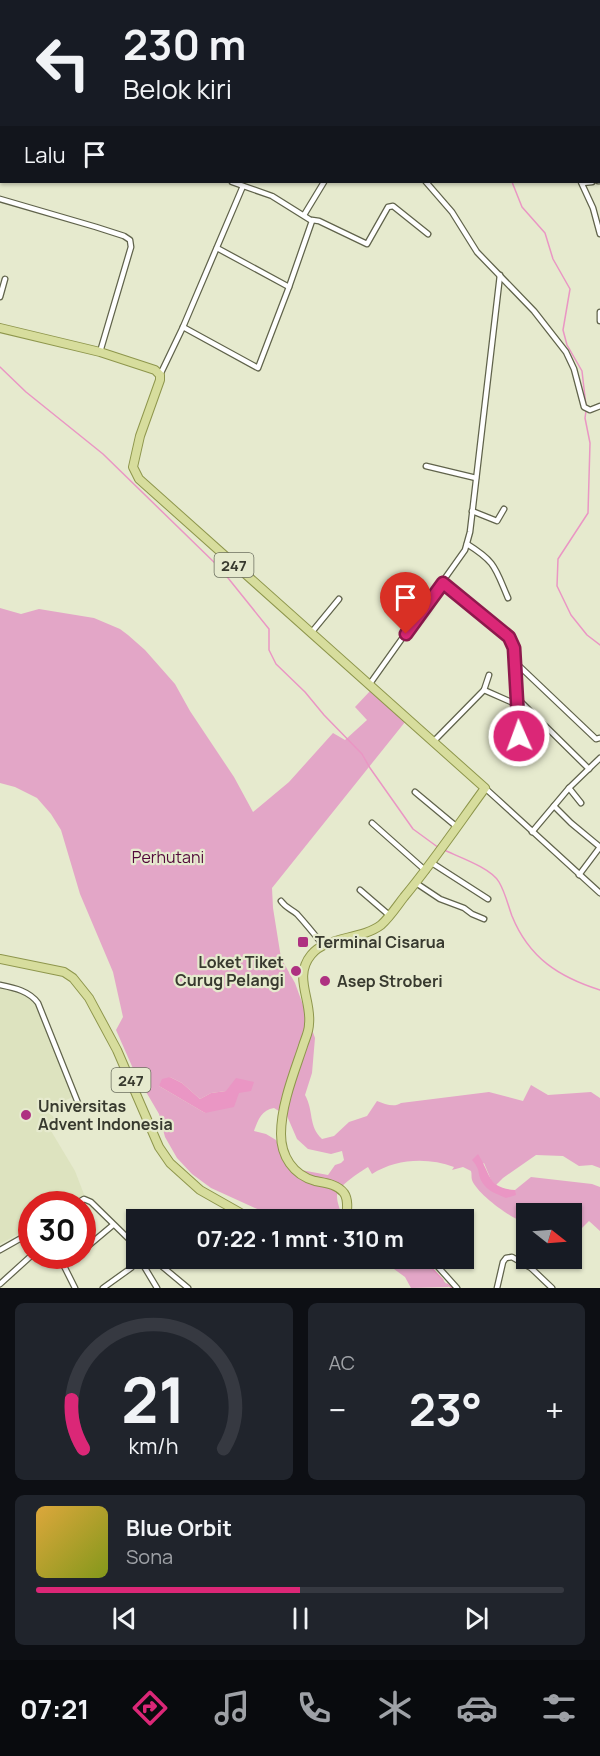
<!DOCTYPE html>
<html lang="id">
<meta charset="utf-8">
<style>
:root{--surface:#171b24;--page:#20242c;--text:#f1f3f6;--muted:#9ea1a6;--line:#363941;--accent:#db2777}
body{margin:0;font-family:Manrope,sans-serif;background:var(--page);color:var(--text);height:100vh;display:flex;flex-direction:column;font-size:22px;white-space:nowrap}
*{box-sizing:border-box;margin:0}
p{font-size:20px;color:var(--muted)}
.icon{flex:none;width:33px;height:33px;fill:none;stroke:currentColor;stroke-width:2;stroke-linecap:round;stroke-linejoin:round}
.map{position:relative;height:1288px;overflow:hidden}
.sheet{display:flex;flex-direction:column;gap:15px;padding:15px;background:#0d0f14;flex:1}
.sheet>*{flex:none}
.hud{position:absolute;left:0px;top:0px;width:600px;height:183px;box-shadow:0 2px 4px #0004;background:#171b24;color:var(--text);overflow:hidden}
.needle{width:39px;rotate:107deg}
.buttons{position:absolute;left:516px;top:1203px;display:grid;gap:12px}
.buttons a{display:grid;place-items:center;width:66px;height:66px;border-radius:0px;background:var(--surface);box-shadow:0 2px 4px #0004;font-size:30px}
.speed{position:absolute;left:18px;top:1191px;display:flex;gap:12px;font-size:30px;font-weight:700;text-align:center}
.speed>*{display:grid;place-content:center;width:78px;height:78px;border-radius:50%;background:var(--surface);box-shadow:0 2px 4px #0004;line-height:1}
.speed .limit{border:9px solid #d22;background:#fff;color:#111}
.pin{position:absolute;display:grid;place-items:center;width:51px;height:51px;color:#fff;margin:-62px -26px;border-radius:50% 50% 50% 0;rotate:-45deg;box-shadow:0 0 6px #0007}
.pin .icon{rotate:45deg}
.me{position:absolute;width:66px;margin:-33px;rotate:358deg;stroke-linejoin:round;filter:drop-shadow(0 0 4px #0008)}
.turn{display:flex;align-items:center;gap:21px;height:126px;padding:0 24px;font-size:27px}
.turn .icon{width:78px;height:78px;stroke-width:2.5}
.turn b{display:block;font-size:42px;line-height:51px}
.then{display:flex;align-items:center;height:57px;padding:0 24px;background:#0003;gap:12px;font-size:22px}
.big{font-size:45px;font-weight:700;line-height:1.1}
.sheet .card{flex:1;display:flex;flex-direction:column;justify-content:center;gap:9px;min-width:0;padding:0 21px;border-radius:9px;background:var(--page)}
.sheet .dial{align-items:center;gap:0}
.dial svg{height:156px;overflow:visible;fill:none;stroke:var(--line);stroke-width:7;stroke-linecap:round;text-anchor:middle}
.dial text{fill:var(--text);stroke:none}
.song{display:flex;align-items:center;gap:18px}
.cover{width:72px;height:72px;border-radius:9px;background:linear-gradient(135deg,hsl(40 70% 55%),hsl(70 70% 35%))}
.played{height:6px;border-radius:3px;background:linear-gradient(90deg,var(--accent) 50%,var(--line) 50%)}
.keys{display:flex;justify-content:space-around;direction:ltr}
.heat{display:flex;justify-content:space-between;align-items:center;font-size:33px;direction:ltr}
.sheet .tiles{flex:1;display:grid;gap:15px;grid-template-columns:1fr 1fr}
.card:last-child{grid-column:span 2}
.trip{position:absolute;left:126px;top:1209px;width:348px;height:60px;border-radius:0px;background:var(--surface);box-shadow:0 2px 4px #0004;font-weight:700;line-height:60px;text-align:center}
.dock{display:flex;height:96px;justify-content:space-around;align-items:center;background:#090b0e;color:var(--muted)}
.dock .icon{width:42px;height:42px}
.dock .current{color:var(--accent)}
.dock b{font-size:27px;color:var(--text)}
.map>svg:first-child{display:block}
.built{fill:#dde3bf}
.green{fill:#e3a6c7;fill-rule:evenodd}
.water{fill:#ea96c4}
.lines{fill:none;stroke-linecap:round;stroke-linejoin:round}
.stream{stroke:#ea96c4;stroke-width:1.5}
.minor-casing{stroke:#60634b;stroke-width:7}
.primary-casing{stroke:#8e964c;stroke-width:10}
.minor{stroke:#fff;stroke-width:4.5}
.primary{stroke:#d7dd9d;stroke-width:8}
.route-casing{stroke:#8e194d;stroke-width:15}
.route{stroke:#db2777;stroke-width:10}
.poi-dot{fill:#ae3181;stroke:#e6eace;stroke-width:2}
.labels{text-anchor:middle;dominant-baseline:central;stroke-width:4.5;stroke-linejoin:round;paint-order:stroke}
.shield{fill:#e6eace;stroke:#6c6f5f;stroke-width:1.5}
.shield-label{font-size:15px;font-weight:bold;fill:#383a2f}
.park-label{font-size:16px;fill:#52083a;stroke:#e6eace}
.poi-label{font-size:16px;font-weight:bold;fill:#383a2f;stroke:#e6eace;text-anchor:start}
</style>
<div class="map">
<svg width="600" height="1288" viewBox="0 0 600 1288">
<rect width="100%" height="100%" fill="#e6eace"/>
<polygon class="built" points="0,988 19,992 29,997 35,1004 49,1032 73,1097 45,1109 58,1121 51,1131 75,1171 85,1197 71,1204 32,1204 31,1227 0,1244"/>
<g class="green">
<path d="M0 608 21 614 39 609 94 618 120 629 128 635 145 650 175 684 190 711 234 777 253 812 289 782 333 733 345 740 367 720 355 707 371 690 405 722 272 888 273 908 281 958 295 983 315 1038 312 1073 305 1095C314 1111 308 1126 322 1139L334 1136 349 1122 367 1116 377 1101C385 1104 394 1108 401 1103L489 1092 523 1101 531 1085 548 1095 591 1092 600 1098V1168L592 1165 579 1166 563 1156 536 1155 503 1178 496 1185 491 1180 484 1163 478 1167C484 1192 492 1192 515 1195V1190L531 1177 592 1184 600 1187V1231L589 1221 581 1229 578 1236 572 1233V1214H526V1223C513 1220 477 1194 472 1180 471 1177 472 1174 471 1171L463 1167 452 1170 454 1167C427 1157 396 1159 372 1174L368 1167C360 1172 337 1186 337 1196 337 1205 342 1211 341 1219H279L211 1188 192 1174 177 1158 165 1137 159 1114 135 1073 116 1030 123 1017 113 972 80 894 61 830 51 814 37 798 15 787 0 783ZM170 1077 182 1083 200 1099 211 1093 226 1091 205 1113 159 1086ZM274 1108 287 1116 297 1139 308 1149 331 1154 342 1151 344 1160 341 1163 335 1165 328 1175 301 1170 280 1148 276 1140 266 1134 254 1131C258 1119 262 1110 274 1108Z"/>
<polygon points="393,1259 425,1259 449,1287 411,1288 405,1277 394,1269"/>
</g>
<g class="water">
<polygon points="170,1077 182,1083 200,1099 211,1093 226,1091 236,1078 254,1082 251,1091 239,1093 234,1107 205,1113 159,1086 162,1079"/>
<path d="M478 1154C491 1174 487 1188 515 1190L516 1195 506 1198C497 1194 487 1191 482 1182 477 1173 481 1170 472 1160Z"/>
</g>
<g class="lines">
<g class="stream">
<polyline points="469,0 469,2"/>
<polyline points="512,182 522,207 545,233 553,259 570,289 563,330 567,345 582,371 586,406"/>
<polyline points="0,367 26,392 103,454 220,568 269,629 269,650 276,664 305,692 324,715 362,754 370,768 413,829 439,848"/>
<polyline points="586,411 585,418 590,443 588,513 558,559 557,586 571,615 587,635 600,645"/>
<path d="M444 850C459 857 491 868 499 882 505 892 508 905 512 916 529 958 559 977 600 990"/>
<polyline points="328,1214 332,1220"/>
<polyline points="422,1258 443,1280"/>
<polyline points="447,1284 452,1288"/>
</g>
<g class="minor-casing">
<g id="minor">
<polyline points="194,0 197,2"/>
<polyline points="76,2 77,0"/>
<polyline points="162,2 163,0"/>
<polyline points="598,70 600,70"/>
<polyline points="0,93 2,93"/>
<polyline points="598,181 600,181"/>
<polyline points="426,182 452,212 477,252 534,311 566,352 574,369 584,407 590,410 600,406"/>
<polyline points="581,182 593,208 600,234"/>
<polyline points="582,183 592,182"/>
<polyline points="0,199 96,227 124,236 130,240 131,247 100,352"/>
<polyline points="304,215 324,182"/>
<polyline points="312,220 319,221 367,244 388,207 393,206 428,234"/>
<polyline points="217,248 289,287 312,221 272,196 232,182"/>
<polyline points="0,297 5,279"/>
<polyline points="600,312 600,321"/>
<polyline points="183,327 258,368 289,287"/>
<polyline points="160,375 183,327 243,186"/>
<polyline points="426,466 476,478"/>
<polyline points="472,511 497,521 504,509"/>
<path d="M467 544C496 562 495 568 508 598"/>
<polyline points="443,583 512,641 515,660 519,736"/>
<polyline points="311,633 339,599"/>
<polyline points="516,663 596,739 600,738"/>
<polyline points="369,685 465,550 470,532 500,275"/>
<polyline points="484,690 518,705"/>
<polyline points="518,699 589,769"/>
<polyline points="434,741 484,690 489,675"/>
<polyline points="485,788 600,893"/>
<polyline points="569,788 600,758"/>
<polyline points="415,792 457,827"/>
<polyline points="554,806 571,823 600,847 579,875"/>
<polyline points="372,823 426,871"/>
<polyline points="532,832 569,788 581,803"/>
<polyline points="432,863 488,899"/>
<polyline points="416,883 440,899 464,908 472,914 484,919"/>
<polyline points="360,890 389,915"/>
<path d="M281 901C286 908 291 909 297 914 306 924 315 935 323 945"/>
<path d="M0 985C15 988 29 991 38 1003L78 1103"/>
<polyline points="76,1204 84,1199 91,1202 136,1246"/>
<polyline points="130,1241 136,1254"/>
<polyline points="0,1250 32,1232"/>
<polyline points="82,1251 113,1225"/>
<polyline points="55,1256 64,1266 75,1288"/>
<polyline points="139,1258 157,1288"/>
<polyline points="152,1258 188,1288"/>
<polyline points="430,1258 457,1288"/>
<polyline points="64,1266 77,1256"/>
<polyline points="0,1284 32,1255"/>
<polyline points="103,1288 131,1268"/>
<polyline points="497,1288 503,1262 506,1258 512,1257 531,1268 552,1288"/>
</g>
</g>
<g class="primary-casing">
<g id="primary">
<path d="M0 328 100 352 155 370 160 375V380L140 436 133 467 139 479 485 788C458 825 433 862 404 897 397 906 390 917 381 925 361 940 326 936 311 955 293 977 312 1000 309 1024 309 1032 305 1039 303 1046 294 1073 281 1105 281 1134 281 1156 293 1175 315 1181 325 1183 337 1184 344 1193 349 1200 347 1211 346 1220"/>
<polyline points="0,959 64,972 73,978 89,998 117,1050 159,1147 170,1163 200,1190 253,1220"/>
</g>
</g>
<use href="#minor" class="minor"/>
<use href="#primary" class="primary"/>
</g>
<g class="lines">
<g class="route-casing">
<polyline id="route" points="406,634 443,583 509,637 514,648 519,736"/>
</g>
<use href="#route" class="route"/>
</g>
<g class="poi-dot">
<rect x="297" y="936" width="12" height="12" rx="3"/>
<circle cx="296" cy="971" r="6"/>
<circle cx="325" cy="981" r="6"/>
<circle cx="26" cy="1115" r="6"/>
</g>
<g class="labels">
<g class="shield">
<rect x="214.5" y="553" width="39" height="24" rx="4.5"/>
<rect x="111.5" y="1068" width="39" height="24" rx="4.5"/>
</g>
<g class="shield-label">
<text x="234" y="565">247</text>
<text x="131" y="1080">247</text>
</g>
<g class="park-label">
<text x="168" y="857">Perhutani</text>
</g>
<g class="poi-label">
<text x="315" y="942">Terminal Cisarua</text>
<text x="284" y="962" text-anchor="end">Loket Tiket<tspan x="284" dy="18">Curug Pelangi</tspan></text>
<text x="337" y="981">Asep Stroberi</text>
<text x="38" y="1106">Universitas<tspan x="38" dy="18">Advent Indonesia</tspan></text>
</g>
</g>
</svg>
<div class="buttons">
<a><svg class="needle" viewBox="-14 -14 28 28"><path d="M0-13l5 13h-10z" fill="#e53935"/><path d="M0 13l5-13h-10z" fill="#9ea1a6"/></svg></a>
</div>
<div class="speed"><div class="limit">30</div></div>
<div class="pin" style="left:406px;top:634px;background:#d93025"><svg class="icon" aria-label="arrive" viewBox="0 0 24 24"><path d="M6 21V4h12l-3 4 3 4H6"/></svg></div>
<svg class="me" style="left:519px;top:736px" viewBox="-20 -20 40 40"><circle r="17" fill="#db2777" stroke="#fff" stroke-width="3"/><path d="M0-11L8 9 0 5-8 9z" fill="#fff"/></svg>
<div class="trip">07:22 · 1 mnt · 310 m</div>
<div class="hud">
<div class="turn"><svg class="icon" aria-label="left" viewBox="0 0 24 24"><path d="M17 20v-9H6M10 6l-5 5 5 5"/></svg><div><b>230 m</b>Belok kiri</div></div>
<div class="then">Lalu<svg class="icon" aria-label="arrive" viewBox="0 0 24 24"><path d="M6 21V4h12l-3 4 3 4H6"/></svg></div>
</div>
</div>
<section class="sheet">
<div class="tiles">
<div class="card dial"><svg viewBox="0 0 100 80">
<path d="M14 69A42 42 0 1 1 86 69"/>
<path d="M14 69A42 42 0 0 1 8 44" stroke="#db2777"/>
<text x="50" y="56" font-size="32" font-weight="700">21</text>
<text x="50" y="72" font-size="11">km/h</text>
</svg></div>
<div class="card"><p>AC</p>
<div class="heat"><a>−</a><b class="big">23°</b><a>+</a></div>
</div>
<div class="card">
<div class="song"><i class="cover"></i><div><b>Blue Orbit</b><p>Sona</p></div></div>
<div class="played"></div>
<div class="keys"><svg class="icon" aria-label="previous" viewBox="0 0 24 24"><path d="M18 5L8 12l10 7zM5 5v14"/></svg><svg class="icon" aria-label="pause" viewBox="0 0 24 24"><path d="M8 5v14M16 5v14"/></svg><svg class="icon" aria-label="next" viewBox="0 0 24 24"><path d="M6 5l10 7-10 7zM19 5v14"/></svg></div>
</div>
</div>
</section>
<nav class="dock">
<b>07:21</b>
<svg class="icon current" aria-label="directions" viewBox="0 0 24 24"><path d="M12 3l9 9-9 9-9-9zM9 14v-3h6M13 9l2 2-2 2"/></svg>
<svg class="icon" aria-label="music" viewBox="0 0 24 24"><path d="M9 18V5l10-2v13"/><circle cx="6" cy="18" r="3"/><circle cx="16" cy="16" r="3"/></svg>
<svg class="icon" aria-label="phone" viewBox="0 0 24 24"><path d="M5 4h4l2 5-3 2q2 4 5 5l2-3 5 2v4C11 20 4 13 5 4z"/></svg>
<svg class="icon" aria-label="climate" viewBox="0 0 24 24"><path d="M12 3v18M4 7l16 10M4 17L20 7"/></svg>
<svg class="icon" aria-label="car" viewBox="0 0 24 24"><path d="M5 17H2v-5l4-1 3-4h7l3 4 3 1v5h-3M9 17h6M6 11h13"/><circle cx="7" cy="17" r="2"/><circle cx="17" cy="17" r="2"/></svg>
<svg class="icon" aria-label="filters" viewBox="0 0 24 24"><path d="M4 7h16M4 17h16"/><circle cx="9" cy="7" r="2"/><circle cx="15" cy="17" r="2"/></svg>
</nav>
